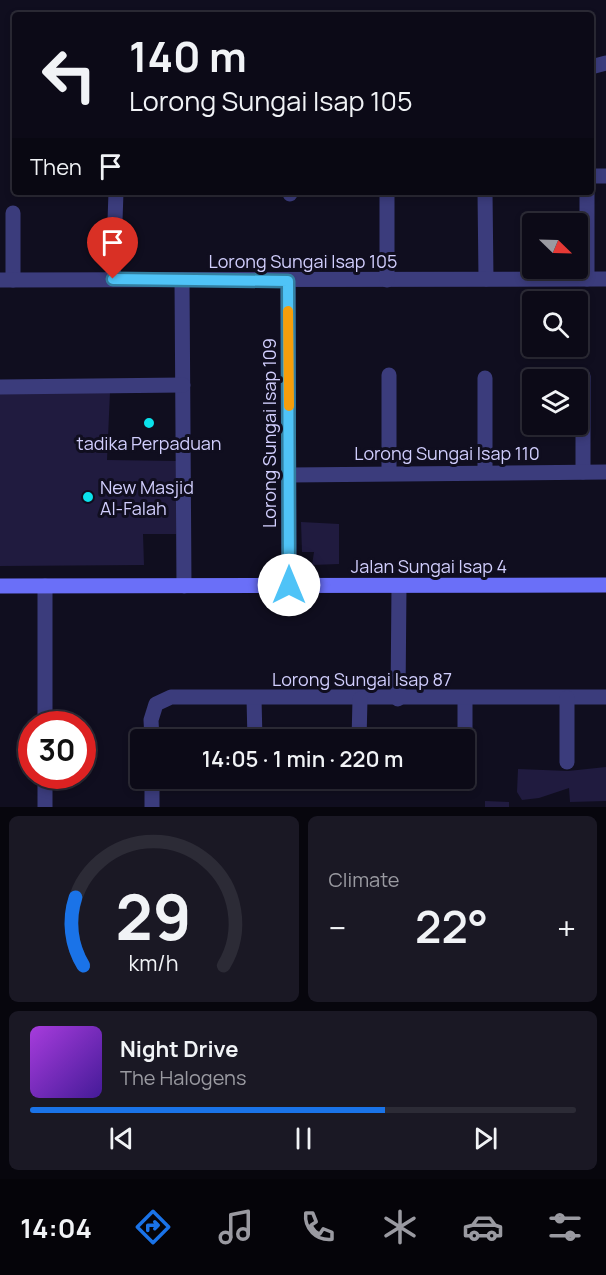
<!DOCTYPE html>
<meta charset="utf-8">
<style>
:root{--surface:#0c0a17;--page:#1a1824;--text:#f1f3f6;--muted:#9a9aa1;--line:#2c2b36;--accent:#1a73e8}
body{margin:0;font-family:Manrope,sans-serif;background:var(--page);color:var(--text);height:100vh;display:flex;flex-direction:column;font-size:22px;white-space:nowrap}
*{box-sizing:border-box;margin:0}
p{font-size:20px;color:var(--muted)}
.icon{flex:none;width:33px;height:33px;fill:none;stroke:currentColor;stroke-width:2;stroke-linecap:round;stroke-linejoin:round}
.map{position:relative;height:807px;overflow:hidden}
.side{display:flex;flex-direction:column;gap:9px;padding:9px;background:#07060d;flex:1}
.side>*{flex:none}
.top-card{position:absolute;left:12px;top:12px;width:582px;height:183px;border-radius:6px;box-shadow:0 3px 9px #0003,0 0 0 2px var(--line);background:#0c0a17;color:var(--text);overflow:hidden}
.needle{width:39px;rotate:113deg}
.tools{position:absolute;left:522px;top:213px;display:grid;gap:12px}
.tools a{display:grid;place-items:center;width:66px;height:66px;border-radius:6px;background:var(--surface);box-shadow:0 3px 9px #0003,0 0 0 2px var(--line);font-size:30px}
.speed{position:absolute;left:18px;top:711px;display:flex;gap:12px;font-size:30px;font-weight:700;text-align:center}
.speed>*{display:grid;place-content:center;width:78px;height:78px;border-radius:50%;background:var(--surface);box-shadow:0 3px 9px #0003,0 0 0 2px var(--line);line-height:1}
.speed .limit{border:9px solid #d22;background:#fff;color:#111}
.pin{position:absolute;display:grid;place-items:center;width:51px;height:51px;color:#fff;margin:-62px -26px;border-radius:50% 50% 50% 0;rotate:-45deg;box-shadow:0 0 6px #0007}
.pin .icon{rotate:45deg}
.me{position:absolute;width:66px;margin:-33px;rotate:0deg;stroke-linejoin:round;filter:drop-shadow(0 0 4px #0008)}
.turn{display:flex;align-items:center;gap:21px;height:126px;padding:0 18px;font-size:27px}
.turn .icon{width:78px;height:78px;stroke-width:2.5}
.turn b{display:block;font-size:42px;line-height:51px}
.then{display:flex;align-items:center;height:57px;padding:0 18px;background:#0003;gap:12px;font-size:22px}
.big{font-size:45px;font-weight:600;line-height:1.1}
.side .card{flex:1;display:flex;flex-direction:column;justify-content:center;gap:9px;min-width:0;padding:0 21px;border-radius:9px;background:var(--page)}
.side .dial{align-items:center;gap:0}
.dial svg{height:156px;overflow:visible;fill:none;stroke:var(--line);stroke-width:7;stroke-linecap:round;text-anchor:middle}
.dial text{fill:var(--text);stroke:none}
.song{display:flex;align-items:center;gap:18px}
.cover{width:72px;height:72px;border-radius:9px;background:linear-gradient(135deg,hsl(280 70% 55%),hsl(260 70% 35%))}
.played{height:6px;border-radius:3px;background:linear-gradient(90deg,var(--accent) 65%,var(--line) 65%)}
.keys{display:flex;justify-content:space-around;direction:ltr}
.heat{display:flex;justify-content:space-between;align-items:center;font-size:33px;direction:ltr}
.side .tiles{flex:1;display:grid;gap:9px;grid-template-columns:1fr 1fr}
.card:last-child{grid-column:span 2}
.trip{position:absolute;left:130px;top:729px;width:345px;height:60px;border-radius:6px;background:var(--surface);box-shadow:0 3px 9px #0003,0 0 0 2px var(--line);font-weight:600;line-height:60px;text-align:center}
.tabs{display:flex;height:96px;justify-content:space-around;align-items:center;background:#050409;color:var(--muted)}
.tabs .icon{width:42px;height:42px}
.tabs .current{color:var(--accent)}
.tabs b{font-size:27px;color:var(--text)}
.map>svg:first-child{display:block}
.building{fill:#201b3f}
.lines{fill:none;stroke-linecap:round;stroke-linejoin:round}
.street{stroke:#3b3c7c;stroke-width:15}
.secondary{stroke:#6a6ff8;stroke-width:15}
.route-casing{stroke:#337fa1;stroke-width:15}
.route{stroke:#4fc3f7;stroke-width:10}
.slow{stroke:#f59e0b;stroke-width:10}
.poi-dot{fill:#0be2ec;stroke:#100e1f;stroke-width:2}
.labels{text-anchor:middle;dominant-baseline:central;stroke-width:6;stroke-linejoin:round;paint-order:stroke}
.street-label{font-size:18px;fill:#d1cefd;stroke:#100e1f}
.poi-label{font-size:18px;fill:#d1cefd;stroke:#100e1f}
</style>
<div class="map">
<svg width="606" height="807" viewBox="0 0 606 807">
<rect width="100%" height="100%" fill="#100e1f"/>
<g class="building">
<polygon points="110,392 107,460 176,461 176,534 143,534 144,565 0,566 0,393"/>
<polygon points="301,522 339,524 339,564 312,565 314,552 302,552"/>
<polygon points="606,767 606,801 570,802 569,788 539,798 522,800 517,792 518,769 568,771"/>
<polygon points="485,801 509,802 509,807 485,807"/>
</g>
<g class="lines">
<g class="street">
<polyline points="591,67 606,63"/>
<polyline points="591,176 606,176"/>
<polyline points="485,192 486,279"/>
<polyline points="290,194 291,192"/>
<polyline points="13,213 13,280"/>
<polyline points="113,279 116,192"/>
<polyline points="587,279 587,192"/>
<polyline points="0,280 606,279"/>
<polyline points="182,280 184,586"/>
<polyline points="387,280 387,192"/>
<polyline points="288,281 289,585"/>
<polyline points="583,376 583,472"/>
<polyline points="485,378 485,472"/>
<polyline points="0,387 183,385"/>
<polyline points="389,473 389,375"/>
<polyline points="289,475 606,472"/>
<polyline points="254,698 255,740"/>
<polyline points="398,699 399,586"/>
<polyline points="465,699 465,740"/>
<polyline points="45,724 45,586"/>
<polyline points="152,740 151,720 156,704 171,697 606,697"/>
<polyline points="359,740 360,699"/>
<polyline points="465,754 465,764"/>
<polyline points="567,762 567,698"/>
<polyline points="152,778 152,807"/>
<polyline points="45,807 45,776"/>
</g>
<polyline class="secondary" points="0,586 606,585"/>
</g>
<g class="lines">
<g class="route-casing">
<polyline id="route" points="113,279 288,281 289,585"/>
</g>
<use href="#route" class="route"/>
<polyline class="slow" points="288,311 289,406"/>
</g>
<g class="poi-dot">
<circle cx="149" cy="423" r="6"/>
<circle cx="88" cy="497" r="6"/>
</g>
<g class="labels">
<g class="street-label">
<text x="303" y="261">Lorong Sungai Isap 105</text>
<text transform="translate(269 433) rotate(-90)">Lorong Sungai Isap 109</text>
<text x="447" y="453">Lorong Sungai Isap 110</text>
<text x="429" y="566">Jalan Sungai Isap 4</text>
<text x="362" y="679">Lorong Sungai Isap 87</text>
</g>
<g class="poi-label">
<text x="149" y="443">tadika Perpaduan</text>
<text x="100" y="487" text-anchor="start">New Masjid<tspan x="100" dy="21">Al-Falah</tspan></text>
</g>
</g>
</svg>
<div class="tools">
<a><svg class="needle" viewBox="-14 -14 28 28"><path d="M0-13l5 13h-10z" fill="#e53935"/><path d="M0 13l5-13h-10z" fill="#9a9aa1"/></svg></a>
<a><svg class="icon" aria-label="search" viewBox="0 0 24 24"><circle cx="10" cy="10" r="6"/><path d="M15 15l6 6"/></svg></a>
<a><svg class="icon" aria-label="layers" viewBox="0 0 24 24"><path d="M12 4l9 5-9 5-9-5zM3 14l9 5 9-5"/></svg></a>
</div>
<div class="speed"><div class="limit">30</div></div>
<div class="pin" style="left:113px;top:279px;background:#d93025"><svg class="icon" aria-label="arrive" viewBox="0 0 24 24"><path d="M6 21V4h12l-3 4 3 4H6"/></svg></div>
<svg class="me" style="left:289px;top:585px" viewBox="-20 -20 40 40"><circle r="19" fill="#fff"/><path d="M0-13L10 11 0 6-10 11z" fill="#4fc3f7"/></svg>
<div class="trip">14:05 · 1 min · 220 m</div>
<div class="top-card">
<div class="turn"><svg class="icon" aria-label="left" viewBox="0 0 24 24"><path d="M17 20v-9H6M10 6l-5 5 5 5"/></svg><div><b>140 m</b>Lorong Sungai Isap 105</div></div>
<div class="then">Then<svg class="icon" aria-label="arrive" viewBox="0 0 24 24"><path d="M6 21V4h12l-3 4 3 4H6"/></svg></div>
</div>
</div>
<section class="side">
<div class="tiles">
<div class="card dial"><svg viewBox="0 0 100 80">
<path d="M14 69A42 42 0 1 1 86 69"/>
<path d="M14 69A42 42 0 0 1 10 34" stroke="#1a73e8"/>
<text x="50" y="56" font-size="32" font-weight="700">29</text>
<text x="50" y="72" font-size="11">km/h</text>
</svg></div>
<div class="card"><p>Climate</p>
<div class="heat"><a>−</a><b class="big">22°</b><a>+</a></div>
</div>
<div class="card">
<div class="song"><i class="cover"></i><div><b>Night Drive</b><p>The Halogens</p></div></div>
<div class="played"></div>
<div class="keys"><svg class="icon" aria-label="previous" viewBox="0 0 24 24"><path d="M18 5L8 12l10 7zM5 5v14"/></svg><svg class="icon" aria-label="pause" viewBox="0 0 24 24"><path d="M8 5v14M16 5v14"/></svg><svg class="icon" aria-label="next" viewBox="0 0 24 24"><path d="M6 5l10 7-10 7zM19 5v14"/></svg></div>
</div>
</div>
</section>
<nav class="tabs">
<b>14:04</b>
<svg class="icon current" aria-label="directions" viewBox="0 0 24 24"><path d="M12 3l9 9-9 9-9-9zM9 14v-3h6M13 9l2 2-2 2"/></svg>
<svg class="icon" aria-label="music" viewBox="0 0 24 24"><path d="M9 18V5l10-2v13"/><circle cx="6" cy="18" r="3"/><circle cx="16" cy="16" r="3"/></svg>
<svg class="icon" aria-label="phone" viewBox="0 0 24 24"><path d="M5 4h4l2 5-3 2q2 4 5 5l2-3 5 2v4C11 20 4 13 5 4z"/></svg>
<svg class="icon" aria-label="climate" viewBox="0 0 24 24"><path d="M12 3v18M4 7l16 10M4 17L20 7"/></svg>
<svg class="icon" aria-label="car" viewBox="0 0 24 24"><path d="M5 17H2v-5l4-1 3-4h7l3 4 3 1v5h-3M9 17h6M6 11h13"/><circle cx="7" cy="17" r="2"/><circle cx="17" cy="17" r="2"/></svg>
<svg class="icon" aria-label="filters" viewBox="0 0 24 24"><path d="M4 7h16M4 17h16"/><circle cx="9" cy="7" r="2"/><circle cx="15" cy="17" r="2"/></svg>
</nav>
